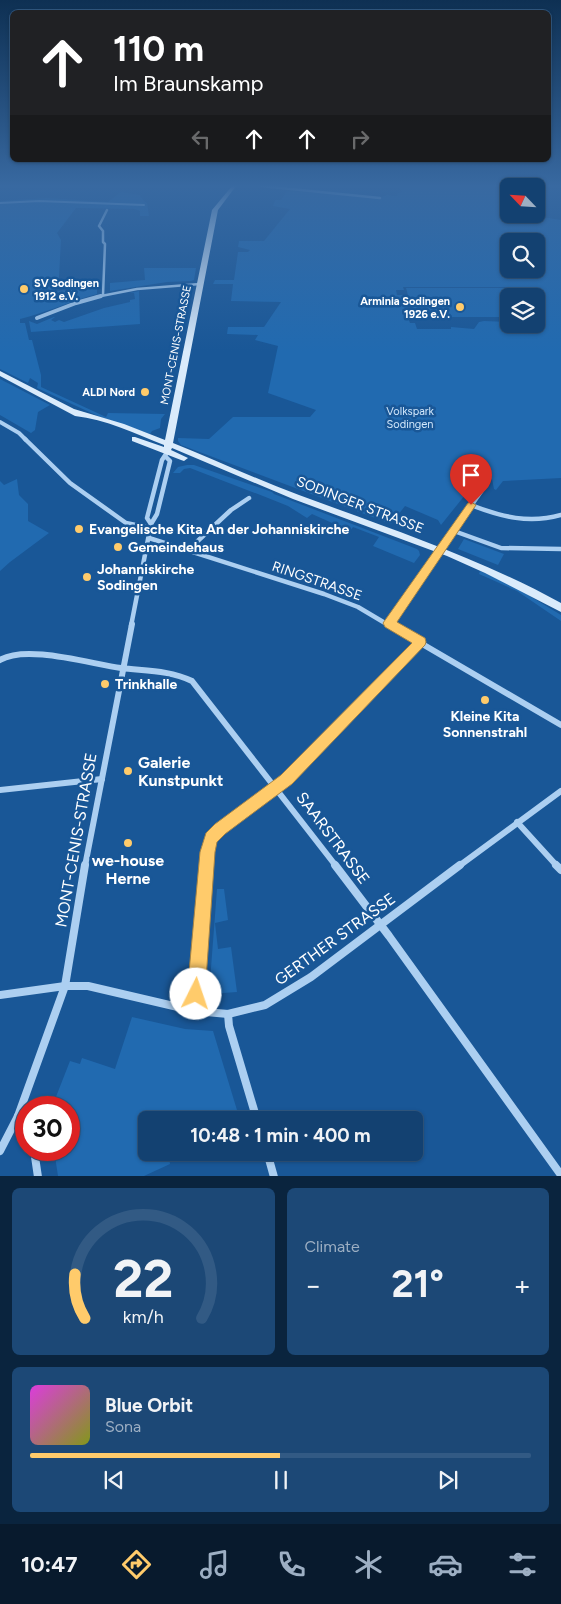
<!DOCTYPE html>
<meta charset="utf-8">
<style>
:root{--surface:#134171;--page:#1c4876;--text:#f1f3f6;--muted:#9dafc3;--line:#325a84;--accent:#ffcb6b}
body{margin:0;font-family:Figtree,sans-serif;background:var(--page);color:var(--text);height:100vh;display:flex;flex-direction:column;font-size:19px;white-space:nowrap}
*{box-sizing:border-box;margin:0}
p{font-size:16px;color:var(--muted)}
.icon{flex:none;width:28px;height:28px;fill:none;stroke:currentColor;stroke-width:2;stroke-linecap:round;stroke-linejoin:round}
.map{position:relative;height:1176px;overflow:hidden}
.panel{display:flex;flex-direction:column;gap:12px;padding:12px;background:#0a243e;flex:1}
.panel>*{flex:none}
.guide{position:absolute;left:10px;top:10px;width:541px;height:152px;border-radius:8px;box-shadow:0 1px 4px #0004,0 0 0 1px var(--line);background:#202124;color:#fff;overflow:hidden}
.needle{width:32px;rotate:295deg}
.fabs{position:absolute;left:500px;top:178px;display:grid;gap:10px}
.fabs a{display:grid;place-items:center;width:45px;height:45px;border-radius:8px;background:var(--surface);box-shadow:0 1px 4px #0004,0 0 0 1px var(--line);font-size:25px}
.speed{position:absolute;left:15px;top:1096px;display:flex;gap:10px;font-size:25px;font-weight:700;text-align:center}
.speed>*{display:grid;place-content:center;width:65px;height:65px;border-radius:50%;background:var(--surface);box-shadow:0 1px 4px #0004,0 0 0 1px var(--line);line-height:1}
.speed .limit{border:8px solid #d22;background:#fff;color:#111}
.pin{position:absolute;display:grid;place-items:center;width:42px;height:42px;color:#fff;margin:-51px -21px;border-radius:50% 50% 50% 0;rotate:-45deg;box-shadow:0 0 5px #0007}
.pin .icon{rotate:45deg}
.me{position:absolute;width:55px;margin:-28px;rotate:4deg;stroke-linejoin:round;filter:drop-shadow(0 0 4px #0008)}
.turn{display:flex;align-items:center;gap:18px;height:105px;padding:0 20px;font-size:22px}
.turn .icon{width:65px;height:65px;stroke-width:2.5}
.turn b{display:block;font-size:35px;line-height:42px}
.lanes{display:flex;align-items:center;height:48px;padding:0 20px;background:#0003;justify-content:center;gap:25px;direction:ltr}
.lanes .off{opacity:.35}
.big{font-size:38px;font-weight:700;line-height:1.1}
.panel .tile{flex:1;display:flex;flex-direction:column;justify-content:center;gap:8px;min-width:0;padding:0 18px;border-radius:8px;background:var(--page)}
.panel .dial{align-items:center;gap:0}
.dial svg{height:130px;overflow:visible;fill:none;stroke:var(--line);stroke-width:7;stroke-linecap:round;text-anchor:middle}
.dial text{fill:var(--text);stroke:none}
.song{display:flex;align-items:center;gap:15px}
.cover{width:60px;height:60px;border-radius:8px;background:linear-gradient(135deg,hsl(300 70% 55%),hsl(70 70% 35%))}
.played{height:5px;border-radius:2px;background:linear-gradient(90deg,var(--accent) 50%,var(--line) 50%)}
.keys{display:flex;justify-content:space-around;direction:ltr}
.heat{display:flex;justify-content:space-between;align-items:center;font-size:28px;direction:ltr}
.panel .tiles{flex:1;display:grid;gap:12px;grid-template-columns:1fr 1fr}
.tile:last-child{grid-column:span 2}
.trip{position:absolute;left:138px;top:1111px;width:285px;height:50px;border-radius:8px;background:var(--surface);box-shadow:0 1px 4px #0004,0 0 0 1px var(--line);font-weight:700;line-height:50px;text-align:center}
.menu{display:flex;height:80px;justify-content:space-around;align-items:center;background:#081a2d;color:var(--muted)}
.menu .icon{width:35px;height:35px}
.menu .on{color:var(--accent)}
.menu b{font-size:22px;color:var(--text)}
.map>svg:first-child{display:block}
.green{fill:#216ab0;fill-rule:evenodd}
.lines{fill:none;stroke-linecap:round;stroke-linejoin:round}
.stream{stroke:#9fcbf3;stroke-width:2}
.street-far4{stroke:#accff1;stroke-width:2.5}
.street-far3{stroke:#accff1;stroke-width:4}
.street-far2{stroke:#accff1;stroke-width:4.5}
.street-far1{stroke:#accff1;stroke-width:6}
.street{stroke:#accff1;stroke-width:8}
.secondary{fill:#daebfb;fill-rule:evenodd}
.route{fill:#ffcb6b;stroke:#a68446}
.poi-dot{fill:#ffcb6b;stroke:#195797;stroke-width:2}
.labels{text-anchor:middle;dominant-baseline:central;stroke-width:5;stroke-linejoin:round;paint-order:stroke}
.far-poi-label{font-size:11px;font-weight:bold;fill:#fff;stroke:#195797;text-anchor:end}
.far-street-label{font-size:11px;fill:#fff;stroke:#195797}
.far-park-label{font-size:11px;fill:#d3e8fc;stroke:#195797}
.street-label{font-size:14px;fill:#fff;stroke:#195797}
.poi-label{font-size:14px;font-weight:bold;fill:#fff;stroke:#195797;text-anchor:start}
.near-poi-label{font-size:16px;font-weight:bold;fill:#fff;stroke:#195797;text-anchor:start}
.near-street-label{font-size:16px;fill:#fff;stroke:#195797}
</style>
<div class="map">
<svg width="561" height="1177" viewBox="0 0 561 1177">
<rect width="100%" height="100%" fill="#195797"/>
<g class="green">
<path d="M399 186H549L536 200V186H509V214H536V216L561 220V478L503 481 496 490 494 489 492 479 477 476 473 485 441 525 438 520 405 506 391 524 181 445 178 441V438L209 439 233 417H310L316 410 268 393 278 346 255 340 258 335 227 334 228 327H264L281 302 231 301 233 284H213L215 280H234L238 252H248L250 250 238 247 239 241H264L290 209 273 206 275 200H281L287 191 381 197 387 195 397 196 398 193 402 192ZM509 241H536V269H509ZM403 287H513L509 288 512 296H515L513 291 518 290 521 296H536V324H509V322L484 321 479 322 474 329 451 327V329H417L415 323H410L408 318H410L405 295H397L396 290H404Z"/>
<path d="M121 192 140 195 144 201 147 203 149 216H140V211L135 209 76 208 57 233 61 240 59 277 55 284V291L97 288V294C71 301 45 313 20 319V323H25L29 340H32L41 375V387L106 417 108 413 165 414 161 419 160 428 152 431 150 434 98 416 37 388 38 383 30 378 28 383 0 369V201L47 198 108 202Z"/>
<polygon points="144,268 196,268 194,280 191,281 167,282 110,291 110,283 145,280"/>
<polygon points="406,288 506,288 510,296 509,317 414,317"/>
<polygon points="139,291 140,324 31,332 29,321 37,324 54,317 55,317 51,320 55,322 59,320 64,322 104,308 130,302 130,300 135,299 134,293 130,293"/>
<polygon points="0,379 50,405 38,412 35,430 31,433 0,415"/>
<polygon points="187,465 194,465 272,492 274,494 417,549 419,551 420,555 414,563 373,546 379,537 353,527 350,531 312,514 307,518 288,506 268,498 190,468 184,469 180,473 173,473 178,467"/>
<polygon points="17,479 19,495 28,504 28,521 49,533 10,562 0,571 0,481 4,485"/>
<polygon points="464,539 504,554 498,565 458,549"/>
<polygon points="480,571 510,584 561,615 561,621 517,591 479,574"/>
<polygon points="217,889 224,889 228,920 215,923 218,949 231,947 237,992 209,994"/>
<polygon points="132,1017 185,1029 213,1031 240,1120 146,1120 146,1152 178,1153 169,1157 170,1164 144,1176 58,1176 54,1150 69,1150 69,1108 52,1107 70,1061 80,1064 82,1058 115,1069"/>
</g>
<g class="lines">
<polyline class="stream" points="0,203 39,201 144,205"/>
<g class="street-far4">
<polyline points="261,186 380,198"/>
<polyline points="103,295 105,244 103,242 103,231 99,226 107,210"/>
<polyline points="96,297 137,289 200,284"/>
</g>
<g class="street-far3">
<polyline points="37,318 76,303 101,296"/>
<polyline points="0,422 19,433 26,440"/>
</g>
<g class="street-far2">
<polyline points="25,439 70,483 126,523 150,528"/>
<path d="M471 505C502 517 529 524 561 515"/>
<polyline points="151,524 147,518 162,460 166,454"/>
<polyline points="454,531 501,548 561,549"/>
<polyline points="149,538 324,594 358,607 390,626"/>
<polyline points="188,550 231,510 249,498"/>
<polyline points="389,623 487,483"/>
<polyline points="131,626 151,524 157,514 170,461 166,457"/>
</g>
<g class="street-far1">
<polyline points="388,624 561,725"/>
<path d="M0 660C26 644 91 664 121 668 145 671 169 670 192 681L336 866"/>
<polyline points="0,790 102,779"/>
<polyline points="517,822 557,866"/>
<polyline points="85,866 132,624"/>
<polyline points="206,866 211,838 220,829 286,779 420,642"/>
<polyline points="459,866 561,791"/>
</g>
<g class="street">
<polyline points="335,865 389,936 561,1175"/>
<polyline points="556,865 561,870"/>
<polyline points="0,995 65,986 88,986 195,1011 228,1014 265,1005 311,977 460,865"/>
<polyline points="195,1011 206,865"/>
<polyline points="228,1014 229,1026 257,1120"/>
<polyline points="18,1116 26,1123"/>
<polyline points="34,1150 38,1177"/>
<polyline points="0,1151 18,1116 65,986 85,865"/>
<polyline points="267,1152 274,1177"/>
</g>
<path class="secondary" d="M232 186H236L218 210 173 443C215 460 256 479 299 495 388 528 477 557 561 603V612L485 573 447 556 293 499 172 448 171 450 188 458 184 461 181 460 132 441V437H135L164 447V445C136 434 105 419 75 416L0 376V371L74 409 124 424 165 440 212 210Z"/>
</g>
<linearGradient id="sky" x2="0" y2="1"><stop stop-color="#0e3053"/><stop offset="0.53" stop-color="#3869a1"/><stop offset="1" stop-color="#3869a1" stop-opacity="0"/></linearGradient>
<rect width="561" height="351" fill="url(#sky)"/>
<polygon class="route" points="471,502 476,505 397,622 425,638 426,642 425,645 292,784 225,834 217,842 215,852 205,994 202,1000 196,1002 190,1000 187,994 200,852 206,833 215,824 281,775 412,643 385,627 383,623 468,503"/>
<g class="poi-dot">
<circle cx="24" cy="289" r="5"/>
<circle cx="460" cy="307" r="5"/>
<circle cx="145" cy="392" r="5"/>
<circle cx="79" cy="529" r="5"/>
<circle cx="118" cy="547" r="5"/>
<circle cx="87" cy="577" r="5"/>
<circle cx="105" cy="684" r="5"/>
<circle cx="485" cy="700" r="5"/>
<circle cx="128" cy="771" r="5"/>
<circle cx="128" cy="843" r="5"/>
</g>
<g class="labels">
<g class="far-poi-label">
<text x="34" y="283" text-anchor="start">SV Sodingen<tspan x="34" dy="13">1912 e.V.</tspan></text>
<text x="450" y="301">Arminia Sodingen<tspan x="450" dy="13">1926 e.V.</tspan></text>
<text x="135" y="392">ALDI Nord</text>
</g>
<g class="far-street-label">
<text transform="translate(176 345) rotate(-79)">MONT-CENIS-STRASSE</text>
</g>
<g class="far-park-label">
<text x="410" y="411">Volkspark<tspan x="410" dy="13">Sodingen</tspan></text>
</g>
<g class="street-label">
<text transform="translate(360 505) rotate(21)">SODINGER STRASSE</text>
<text transform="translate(317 581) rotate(19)">RINGSTRASSE</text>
</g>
<g class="poi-label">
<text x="89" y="529">Evangelische Kita An der Johanniskirche</text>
<text x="128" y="547">Gemeindehaus</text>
<text x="97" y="569">Johanniskirche<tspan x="97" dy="16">Sodingen</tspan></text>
<text x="115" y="684">Trinkhalle</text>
<text x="485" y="716" text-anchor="middle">Kleine Kita<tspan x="485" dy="16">Sonnenstrahl</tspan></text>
</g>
<g class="near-poi-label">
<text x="138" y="762">Galerie<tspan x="138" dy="18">Kunstpunkt</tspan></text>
<text x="128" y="860" text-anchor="middle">we-house<tspan x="128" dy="18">Herne</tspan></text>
</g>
<g class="near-street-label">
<text transform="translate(333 838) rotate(53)">SAARSTRASSE</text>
<text transform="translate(76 840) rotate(-80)">MONT-CENIS-STRASSE</text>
<text transform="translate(335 939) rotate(-36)">GERTHER STRASSE</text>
</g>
</g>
</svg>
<div class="fabs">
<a><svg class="needle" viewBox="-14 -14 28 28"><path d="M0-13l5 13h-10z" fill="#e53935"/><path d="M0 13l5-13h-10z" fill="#9dafc3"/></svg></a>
<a><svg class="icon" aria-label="search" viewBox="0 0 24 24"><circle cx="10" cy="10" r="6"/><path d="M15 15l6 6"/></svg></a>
<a><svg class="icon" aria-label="layers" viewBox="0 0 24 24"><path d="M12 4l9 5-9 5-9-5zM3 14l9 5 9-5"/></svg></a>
</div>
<div class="speed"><div class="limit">30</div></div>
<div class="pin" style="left:471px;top:505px;background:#d93025"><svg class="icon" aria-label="arrive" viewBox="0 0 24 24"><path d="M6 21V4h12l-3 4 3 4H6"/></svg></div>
<svg class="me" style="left:196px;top:994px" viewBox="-20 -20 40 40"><circle r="19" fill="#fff"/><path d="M0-13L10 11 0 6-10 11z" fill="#ffcb6b"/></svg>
<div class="trip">10:48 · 1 min · 400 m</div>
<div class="guide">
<div class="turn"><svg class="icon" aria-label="ahead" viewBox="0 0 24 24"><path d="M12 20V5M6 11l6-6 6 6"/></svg><div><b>110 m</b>Im Braunskamp</div></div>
<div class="lanes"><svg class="icon off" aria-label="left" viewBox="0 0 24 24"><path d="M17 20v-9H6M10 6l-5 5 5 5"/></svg><svg class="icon" aria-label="ahead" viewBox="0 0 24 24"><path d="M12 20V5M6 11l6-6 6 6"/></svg><svg class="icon" aria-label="ahead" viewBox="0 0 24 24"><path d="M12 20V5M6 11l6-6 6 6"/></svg><svg class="icon off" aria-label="right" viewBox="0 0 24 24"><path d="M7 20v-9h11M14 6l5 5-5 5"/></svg></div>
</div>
</div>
<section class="panel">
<div class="tiles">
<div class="tile dial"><svg viewBox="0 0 100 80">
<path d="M14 69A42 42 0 1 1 86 69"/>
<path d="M14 69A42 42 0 0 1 8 42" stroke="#ffcb6b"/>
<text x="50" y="56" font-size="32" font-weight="700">22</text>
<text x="50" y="72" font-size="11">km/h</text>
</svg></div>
<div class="tile"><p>Climate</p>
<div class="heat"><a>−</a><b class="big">21°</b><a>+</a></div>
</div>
<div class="tile">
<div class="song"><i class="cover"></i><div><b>Blue Orbit</b><p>Sona</p></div></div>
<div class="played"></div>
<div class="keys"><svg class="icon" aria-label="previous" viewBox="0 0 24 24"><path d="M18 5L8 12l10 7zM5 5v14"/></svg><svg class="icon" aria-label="pause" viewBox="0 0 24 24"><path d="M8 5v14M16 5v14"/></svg><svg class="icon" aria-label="next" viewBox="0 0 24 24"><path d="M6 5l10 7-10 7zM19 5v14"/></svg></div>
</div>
</div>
</section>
<nav class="menu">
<b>10:47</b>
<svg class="icon on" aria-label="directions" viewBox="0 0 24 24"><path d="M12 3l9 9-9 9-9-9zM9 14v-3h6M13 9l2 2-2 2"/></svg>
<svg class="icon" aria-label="music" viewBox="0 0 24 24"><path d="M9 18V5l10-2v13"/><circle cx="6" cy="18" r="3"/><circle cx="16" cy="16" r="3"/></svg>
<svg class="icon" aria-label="phone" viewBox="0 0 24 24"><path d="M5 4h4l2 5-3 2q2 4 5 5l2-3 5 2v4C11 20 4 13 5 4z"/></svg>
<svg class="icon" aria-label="climate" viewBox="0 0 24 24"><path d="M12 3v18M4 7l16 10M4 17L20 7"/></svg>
<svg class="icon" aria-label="car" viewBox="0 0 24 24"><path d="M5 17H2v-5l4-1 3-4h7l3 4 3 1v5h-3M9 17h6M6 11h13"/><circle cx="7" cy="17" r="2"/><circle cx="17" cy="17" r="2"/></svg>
<svg class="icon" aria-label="filters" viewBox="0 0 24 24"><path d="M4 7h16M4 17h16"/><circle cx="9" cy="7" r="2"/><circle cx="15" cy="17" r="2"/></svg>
</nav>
